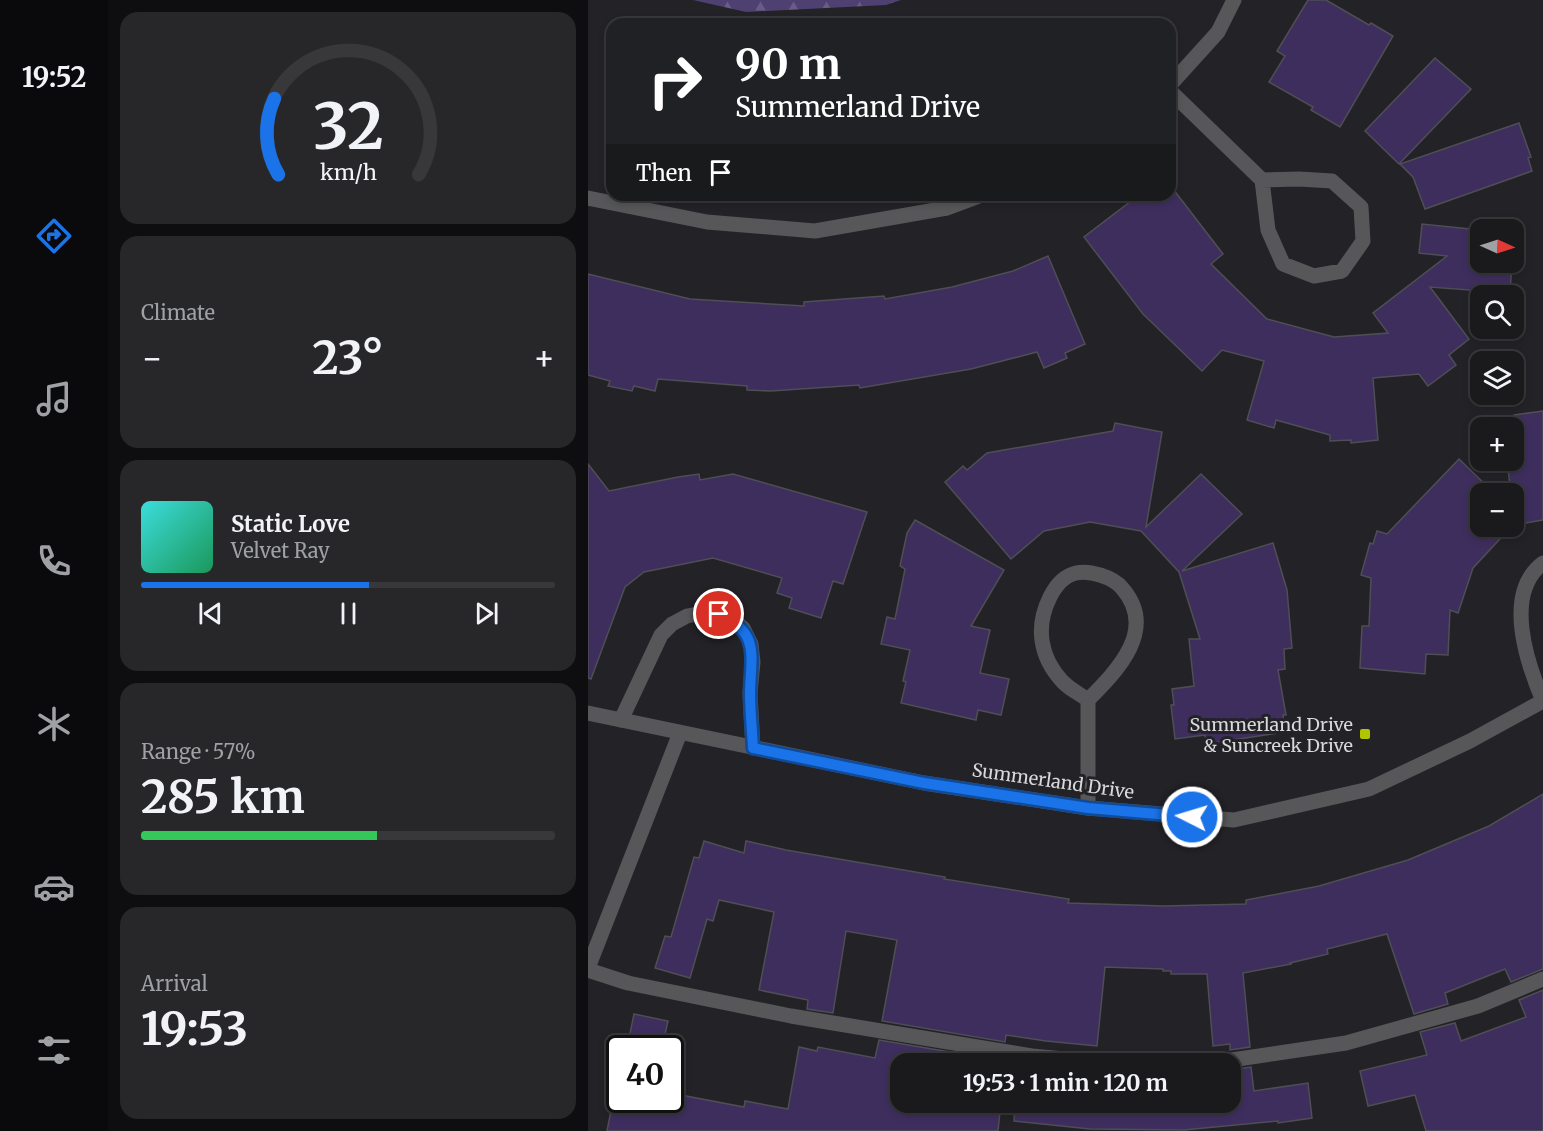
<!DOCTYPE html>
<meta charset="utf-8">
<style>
:root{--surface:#1a1a1d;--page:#27272a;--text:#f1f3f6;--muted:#9fa1a4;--line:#38383b;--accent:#1a73e8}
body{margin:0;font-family:Merriweather,serif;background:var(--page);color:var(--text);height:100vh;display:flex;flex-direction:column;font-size:22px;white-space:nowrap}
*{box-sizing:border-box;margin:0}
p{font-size:20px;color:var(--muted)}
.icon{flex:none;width:33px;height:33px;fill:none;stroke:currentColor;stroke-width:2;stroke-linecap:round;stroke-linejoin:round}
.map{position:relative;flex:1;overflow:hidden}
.drawer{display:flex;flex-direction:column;gap:12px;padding:12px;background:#0e0e10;width:480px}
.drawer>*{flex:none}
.hud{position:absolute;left:18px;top:18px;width:570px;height:183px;border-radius:18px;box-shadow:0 3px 9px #0003,0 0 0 2px var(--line);background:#202124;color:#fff;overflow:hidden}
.needle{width:39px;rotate:93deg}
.fabs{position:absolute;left:882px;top:219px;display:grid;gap:12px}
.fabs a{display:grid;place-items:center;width:54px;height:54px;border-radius:12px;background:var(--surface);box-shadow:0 3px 9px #0003,0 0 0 2px var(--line);font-size:30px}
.speed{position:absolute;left:18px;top:1035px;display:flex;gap:12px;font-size:30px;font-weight:700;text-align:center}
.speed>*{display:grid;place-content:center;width:78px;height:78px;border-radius:50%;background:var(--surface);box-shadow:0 3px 9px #0003,0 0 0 2px var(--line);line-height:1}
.speed .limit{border:3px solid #111;border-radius:9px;background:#fff;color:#111}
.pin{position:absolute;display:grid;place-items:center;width:51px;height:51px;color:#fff;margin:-26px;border:3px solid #fff;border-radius:50%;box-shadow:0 2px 6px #0007}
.me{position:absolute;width:66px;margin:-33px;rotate:275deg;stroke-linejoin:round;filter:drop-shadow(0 0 4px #0008)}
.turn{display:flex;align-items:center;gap:21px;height:126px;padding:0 30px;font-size:27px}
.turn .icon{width:78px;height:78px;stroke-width:2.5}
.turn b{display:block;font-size:42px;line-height:51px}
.then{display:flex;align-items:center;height:57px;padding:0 30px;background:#0003;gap:12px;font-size:22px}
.big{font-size:45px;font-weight:700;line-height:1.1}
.drawer .card{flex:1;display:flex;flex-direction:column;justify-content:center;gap:9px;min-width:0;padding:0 21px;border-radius:18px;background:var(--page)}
.drawer .dial{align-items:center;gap:0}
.dial svg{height:156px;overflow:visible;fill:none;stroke:var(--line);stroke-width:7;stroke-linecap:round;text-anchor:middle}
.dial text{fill:var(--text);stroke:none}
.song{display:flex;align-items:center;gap:18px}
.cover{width:72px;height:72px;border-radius:9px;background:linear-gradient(135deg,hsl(180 70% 55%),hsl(150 70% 35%))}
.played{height:6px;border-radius:3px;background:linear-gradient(90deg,var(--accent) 55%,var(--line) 55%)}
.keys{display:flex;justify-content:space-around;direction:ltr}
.heat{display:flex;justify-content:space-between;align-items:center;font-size:33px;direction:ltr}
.charge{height:9px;border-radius:4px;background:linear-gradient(90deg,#34c759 57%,var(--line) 0)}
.trip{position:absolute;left:302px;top:1053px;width:351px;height:60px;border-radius:18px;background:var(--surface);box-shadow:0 3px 9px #0003,0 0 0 2px var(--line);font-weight:700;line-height:60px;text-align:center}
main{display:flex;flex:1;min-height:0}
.tab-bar{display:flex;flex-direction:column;width:108px;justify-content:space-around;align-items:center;background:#0a0a0c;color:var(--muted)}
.tab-bar .icon{width:42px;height:42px}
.tab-bar .on{color:var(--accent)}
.tab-bar b{font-size:27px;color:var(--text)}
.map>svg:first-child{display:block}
.forest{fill:url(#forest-firs)}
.building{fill:#3e2e5e;stroke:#4f4e54;stroke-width:1.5}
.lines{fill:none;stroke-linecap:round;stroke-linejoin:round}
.minor{stroke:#575659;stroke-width:15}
.tertiary{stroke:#575659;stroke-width:15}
.route-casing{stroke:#114b97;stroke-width:15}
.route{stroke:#1a73e8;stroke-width:10}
.poi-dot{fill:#b1c500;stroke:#232227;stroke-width:2}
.labels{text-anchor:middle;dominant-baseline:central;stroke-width:6;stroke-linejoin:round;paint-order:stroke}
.poi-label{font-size:18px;fill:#d9d8db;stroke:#232227;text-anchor:end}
.street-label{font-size:18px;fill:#d9d8db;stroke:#232227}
</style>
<main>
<nav class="tab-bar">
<b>19:52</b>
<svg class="icon on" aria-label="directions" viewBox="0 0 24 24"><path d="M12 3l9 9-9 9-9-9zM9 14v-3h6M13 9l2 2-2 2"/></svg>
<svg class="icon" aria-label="music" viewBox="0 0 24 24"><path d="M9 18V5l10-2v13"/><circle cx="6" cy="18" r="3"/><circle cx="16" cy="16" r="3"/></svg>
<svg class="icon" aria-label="phone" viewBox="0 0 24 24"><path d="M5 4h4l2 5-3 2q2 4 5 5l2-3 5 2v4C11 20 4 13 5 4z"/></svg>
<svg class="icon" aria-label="climate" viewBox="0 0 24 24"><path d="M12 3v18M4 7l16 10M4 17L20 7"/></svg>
<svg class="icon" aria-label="car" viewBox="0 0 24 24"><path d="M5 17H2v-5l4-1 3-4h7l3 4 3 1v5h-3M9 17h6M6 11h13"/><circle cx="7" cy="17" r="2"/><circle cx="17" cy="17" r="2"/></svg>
<svg class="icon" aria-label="filters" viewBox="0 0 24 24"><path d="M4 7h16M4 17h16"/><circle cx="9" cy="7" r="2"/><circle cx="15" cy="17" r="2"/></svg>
</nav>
<section class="drawer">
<div class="card dial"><svg viewBox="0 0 100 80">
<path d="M14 69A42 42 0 1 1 86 69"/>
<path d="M14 69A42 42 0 0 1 12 30" stroke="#1a73e8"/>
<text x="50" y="56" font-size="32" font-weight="700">32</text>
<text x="50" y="72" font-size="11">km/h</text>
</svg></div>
<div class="card"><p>Climate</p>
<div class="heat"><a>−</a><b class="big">23°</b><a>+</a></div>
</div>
<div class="card">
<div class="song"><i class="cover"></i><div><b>Static Love</b><p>Velvet Ray</p></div></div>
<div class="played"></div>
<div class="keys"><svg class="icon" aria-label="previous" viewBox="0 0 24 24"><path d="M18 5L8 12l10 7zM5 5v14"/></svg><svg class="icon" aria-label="pause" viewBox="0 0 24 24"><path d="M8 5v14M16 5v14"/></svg><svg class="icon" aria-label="next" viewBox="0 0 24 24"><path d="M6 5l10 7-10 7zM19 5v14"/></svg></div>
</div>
<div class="card"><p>Range · 57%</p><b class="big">285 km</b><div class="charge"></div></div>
<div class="card"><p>Arrival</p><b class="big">19:53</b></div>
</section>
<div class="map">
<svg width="955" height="1131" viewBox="0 0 955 1131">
<defs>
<pattern id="forest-firs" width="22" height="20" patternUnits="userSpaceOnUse" patternTransform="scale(1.5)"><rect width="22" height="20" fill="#4f4072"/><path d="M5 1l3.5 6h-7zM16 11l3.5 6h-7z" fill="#685b86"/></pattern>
</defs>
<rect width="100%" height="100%" fill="#232227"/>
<polygon class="forest" points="105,0 313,0 298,5 158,12"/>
<g class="building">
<polygon points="720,0 738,0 781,25 783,23 805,36 752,127 723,110 725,107 681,82 697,56 689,51"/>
<polygon points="847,58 883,89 811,164 777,131"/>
<polygon points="931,123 943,157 940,158 944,171 837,209 825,177 812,164"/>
<polygon points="582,185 635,254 623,264 679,319 746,337 800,333 785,313 859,256 831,253 834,224 892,230 892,262 924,262 922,293 842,287 881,339 861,355 868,365 840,386 831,374 785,378 790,440 763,443 763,440 742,441 742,435 688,420 686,428 659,420 676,361 634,350 614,371 555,314 496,237 551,195 582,195"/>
<polygon points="460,256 497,344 477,353 479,358 456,368 449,352 383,369 272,388 271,385 183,391 159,390 159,386 70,379 67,391 46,386 44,391 20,386 22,381 0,375 0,274 102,299 216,306 216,302 296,296 297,299 364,287 425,271"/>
<polygon points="955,411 955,520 926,525 926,494 923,494 919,460 926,460 926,415"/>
<polygon points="527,423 574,432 558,527 613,474 654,514 594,571 685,543 699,590 704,648 696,649 697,669 690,670 698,715 695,715 697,732 618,744 617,735 587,739 583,705 586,705 584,689 606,686 601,639 612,639 591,572 553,531 502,522 456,531 423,559 357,482 375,466 379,470 399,453 525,431"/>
<polygon points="871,459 907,494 892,494 892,526 924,526 885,568 870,613 862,610 860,655 838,654 837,674 772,668 774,626 781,626 783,578 773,575 782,543 785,544 789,531 799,534"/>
<polygon points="0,464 21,491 90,477 111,474 112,480 145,474 279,512 255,584 245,581 233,618 201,608 204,598 189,593 194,578 125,558 56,572 37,587 3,679 0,678"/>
<polygon points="327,520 416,570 383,626 402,630 392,673 421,679 413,715 390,710 388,720 313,703 318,682 315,681 322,650 293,644 299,617 307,619 317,569 312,566 319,533"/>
<polygon points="955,794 955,969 923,982 917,969 857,993 860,1004 826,1014 799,934 739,949 740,954 702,963 703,964 655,973 662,1047 642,1050 642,1044 625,1046 619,974 583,974 583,971 575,971 575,969 517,967 509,1046 458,1041 418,1035 417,1042 294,1021 309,940 258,931 245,1013 219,1009 220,1000 171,990 186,912 131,900 125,921 119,919 102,978 67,968 77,936 83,937 106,857 111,858 116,841 156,853 158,841 198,850 357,877 356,879 481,899 480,903 576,906 658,904 658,900 731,886 820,860 901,826"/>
<polygon points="955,990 955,1131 838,1131 827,1095 780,1106 772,1071 839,1055 832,1032 867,1023 873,1041 938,1017 931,1000"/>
<polygon points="46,1014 80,1021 74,1048 39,1048"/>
<polygon points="291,1040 415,1061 415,1064 312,1064 312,1102 413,1102 410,1131 19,1131 25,1100 82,1100 82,1093 156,1107 157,1101 200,1109 211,1047 229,1051 230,1047 287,1058"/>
<polygon points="663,1067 666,1091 720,1083 724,1118 690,1123 690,1121 596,1130 502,1129 426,1121 427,1102 642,1102 642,1070"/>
</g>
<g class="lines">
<g class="minor">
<polyline points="582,85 630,32 646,0"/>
<polyline points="582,91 674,180 680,230 695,264 726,276 754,271 775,241 773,207 744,181 711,179 674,180"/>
<polyline points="0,198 119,222 227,231 359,208 394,195"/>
<path d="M955 563C915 593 939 663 955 701"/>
<polyline points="33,720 73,635 84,624 99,616 115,613 131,613 145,620 155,628 163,644 165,662 162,693 165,748"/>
<path d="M500 808V700C530 670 570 629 534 588 525 577 502 570 488 573 475 576 467 587 462 597 447 627 452 657 474 681 481 689 492 694 500 700"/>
<polyline points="0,968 92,733"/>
<polyline points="0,970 40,983 203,1016 444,1056 530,1064"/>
<polyline points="564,1064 623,1063 758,1043 890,1006 955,979"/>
</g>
<polyline class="tertiary" points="0,713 336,783 500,808 646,820 781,789 882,741 955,701"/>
</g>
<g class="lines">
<g class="route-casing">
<path id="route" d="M131 614C172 633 163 654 162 692 162 710 164 730 165 748L336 783 500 808 604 817"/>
</g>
<use href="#route" class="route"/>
</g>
<rect class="poi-dot" x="771" y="728" width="12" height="12" rx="3"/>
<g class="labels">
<g class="poi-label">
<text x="765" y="724">Summerland Drive<tspan x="765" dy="21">&amp; Suncreek Drive</tspan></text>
</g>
<g class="street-label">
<text transform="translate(465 781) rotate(8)">Summerland Drive</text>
</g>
</g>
</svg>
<div class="fabs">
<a><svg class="needle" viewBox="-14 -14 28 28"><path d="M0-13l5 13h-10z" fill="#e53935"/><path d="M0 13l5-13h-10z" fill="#9fa1a4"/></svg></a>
<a><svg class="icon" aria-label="search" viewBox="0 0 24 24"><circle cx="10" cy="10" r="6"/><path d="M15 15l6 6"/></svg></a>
<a><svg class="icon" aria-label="layers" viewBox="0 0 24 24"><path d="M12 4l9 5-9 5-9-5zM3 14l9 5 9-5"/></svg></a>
<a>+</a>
<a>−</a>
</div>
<div class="speed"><div class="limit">40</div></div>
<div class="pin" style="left:131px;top:614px;background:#d93025"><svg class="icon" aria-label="arrive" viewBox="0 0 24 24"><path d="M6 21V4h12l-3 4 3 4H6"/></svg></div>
<svg class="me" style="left:604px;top:817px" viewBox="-20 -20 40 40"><circle r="17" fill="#1a73e8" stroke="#fff" stroke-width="3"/><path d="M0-11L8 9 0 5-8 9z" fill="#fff"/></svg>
<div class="trip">19:53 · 1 min · 120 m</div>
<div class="hud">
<div class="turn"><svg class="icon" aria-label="right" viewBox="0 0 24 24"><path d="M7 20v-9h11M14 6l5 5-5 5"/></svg><div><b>90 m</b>Summerland Drive</div></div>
<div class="then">Then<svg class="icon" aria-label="arrive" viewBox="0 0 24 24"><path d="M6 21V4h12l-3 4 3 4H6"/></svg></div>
</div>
</div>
</main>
